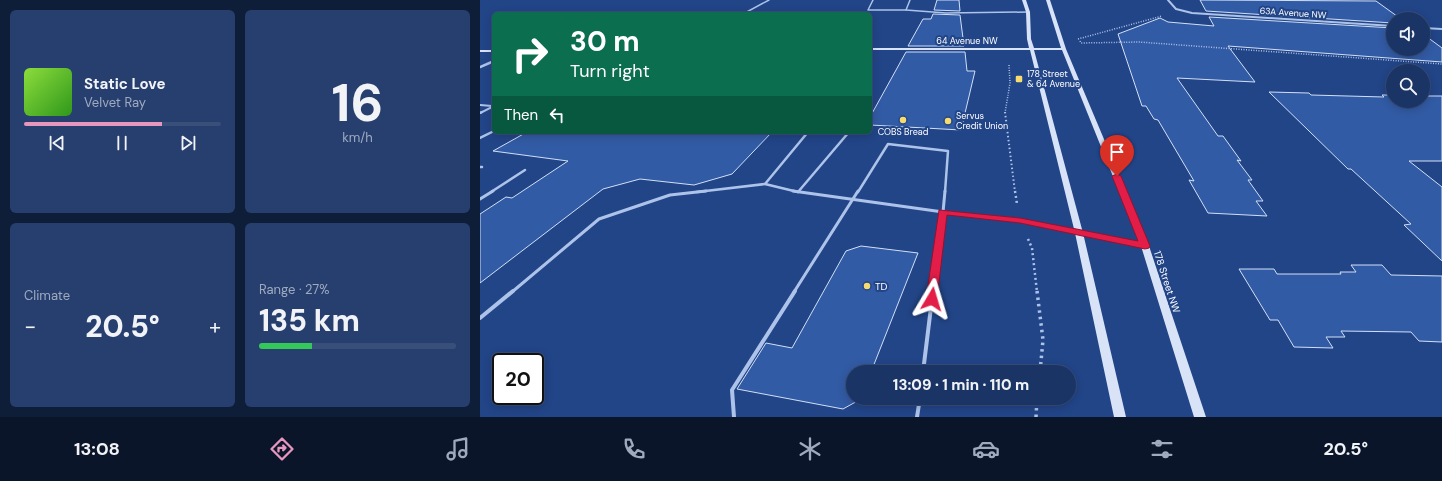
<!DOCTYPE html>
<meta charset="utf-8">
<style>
:root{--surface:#1a3466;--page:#273f6f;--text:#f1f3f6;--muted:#9faabf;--line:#384f7a;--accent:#e797bd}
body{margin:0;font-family:"DM Sans",sans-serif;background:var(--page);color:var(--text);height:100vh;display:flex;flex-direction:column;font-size:15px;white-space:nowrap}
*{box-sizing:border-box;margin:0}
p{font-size:13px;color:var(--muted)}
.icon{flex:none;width:22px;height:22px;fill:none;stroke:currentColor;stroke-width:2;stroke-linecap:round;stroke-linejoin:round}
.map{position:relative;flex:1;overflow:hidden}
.side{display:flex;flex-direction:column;gap:10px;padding:10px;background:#0e1d38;width:480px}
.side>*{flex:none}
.hud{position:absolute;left:12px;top:12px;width:380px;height:122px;border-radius:6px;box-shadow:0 2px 10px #0003,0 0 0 1px var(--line);background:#0b6e4f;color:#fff;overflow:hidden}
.controls{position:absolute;left:906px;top:12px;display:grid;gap:8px}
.controls a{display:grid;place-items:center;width:44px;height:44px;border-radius:50%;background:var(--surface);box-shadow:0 2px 10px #0003,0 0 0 1px var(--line);font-size:20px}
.speed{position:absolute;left:12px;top:353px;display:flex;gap:8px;font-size:20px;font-weight:700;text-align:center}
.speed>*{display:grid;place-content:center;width:52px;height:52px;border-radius:50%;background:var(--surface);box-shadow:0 2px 10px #0003,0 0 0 1px var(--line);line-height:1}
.speed .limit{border:2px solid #111;border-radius:6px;background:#fff;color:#111}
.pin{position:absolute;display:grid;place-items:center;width:34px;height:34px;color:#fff;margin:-41px -17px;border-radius:50% 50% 50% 0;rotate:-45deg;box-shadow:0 0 4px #0007}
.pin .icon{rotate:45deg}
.me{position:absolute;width:44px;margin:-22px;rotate:7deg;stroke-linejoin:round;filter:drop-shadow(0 0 3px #0008)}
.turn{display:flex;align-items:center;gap:14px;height:84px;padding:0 12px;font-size:18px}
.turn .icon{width:52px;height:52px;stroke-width:2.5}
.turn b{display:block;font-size:28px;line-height:34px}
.then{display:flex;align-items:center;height:38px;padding:0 12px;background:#0003;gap:8px;font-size:15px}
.big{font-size:30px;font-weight:800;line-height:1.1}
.side .card{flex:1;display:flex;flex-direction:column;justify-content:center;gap:6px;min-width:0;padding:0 14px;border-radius:6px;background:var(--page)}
.side .dial{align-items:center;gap:0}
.dial b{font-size:52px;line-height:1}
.song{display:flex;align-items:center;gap:12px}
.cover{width:48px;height:48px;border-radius:6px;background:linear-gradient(135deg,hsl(90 70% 55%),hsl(110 70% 35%))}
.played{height:4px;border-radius:2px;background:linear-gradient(90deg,var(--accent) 70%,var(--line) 70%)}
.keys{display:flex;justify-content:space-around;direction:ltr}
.heat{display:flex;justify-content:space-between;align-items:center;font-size:22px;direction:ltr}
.charge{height:6px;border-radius:3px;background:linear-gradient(90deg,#34c759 27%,var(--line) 0)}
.side .tiles{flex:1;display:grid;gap:10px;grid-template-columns:repeat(2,1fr)}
.trip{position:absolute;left:366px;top:365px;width:230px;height:40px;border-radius:20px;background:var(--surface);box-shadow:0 2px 10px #0003,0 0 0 1px var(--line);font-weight:800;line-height:40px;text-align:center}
.menu{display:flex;height:64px;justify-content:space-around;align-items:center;background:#0a1529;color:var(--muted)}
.menu .icon{width:28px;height:28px}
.menu .active{color:var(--accent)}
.menu b{font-size:18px;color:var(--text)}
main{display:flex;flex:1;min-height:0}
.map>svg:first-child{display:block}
.building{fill:#325ba5;stroke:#d2dff7}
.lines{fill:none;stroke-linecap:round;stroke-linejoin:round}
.path-far3{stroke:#adc3ea;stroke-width:1.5;stroke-dasharray:1 1.5;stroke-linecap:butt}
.path-far2{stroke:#adc3ea;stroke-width:2;stroke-dasharray:1.5 2.5;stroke-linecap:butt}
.path-far1{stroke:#adc3ea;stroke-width:2.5;stroke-dasharray:2 3;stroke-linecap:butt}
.path{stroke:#adc3ea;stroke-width:3.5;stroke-dasharray:2.5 4;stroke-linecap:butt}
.lane-far4{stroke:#adc3ea;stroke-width:1.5}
.lane-far3{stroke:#adc3ea;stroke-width:2}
.lane-far2{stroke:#adc3ea;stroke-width:2.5}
.lane-far1{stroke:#adc3ea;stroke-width:3}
.lane{stroke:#adc3ea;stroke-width:4}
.street-far1{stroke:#adc3ea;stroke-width:2}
.street{stroke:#adc3ea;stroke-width:2.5}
.secondary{fill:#d8e3f8;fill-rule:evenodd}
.route{fill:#e11d48;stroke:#92132f}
.poi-dot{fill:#f6db6f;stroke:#224588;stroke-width:1.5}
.labels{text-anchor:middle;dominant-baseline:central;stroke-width:4;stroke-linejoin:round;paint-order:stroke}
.far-street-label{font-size:9px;fill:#fff;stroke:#224588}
.far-poi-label{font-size:9px;fill:#fff;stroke:#224588;text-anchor:start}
.street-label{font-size:10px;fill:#fff;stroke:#224588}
.poi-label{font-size:10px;fill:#fff;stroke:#224588;text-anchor:start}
</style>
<main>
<section class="side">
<div class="tiles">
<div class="card">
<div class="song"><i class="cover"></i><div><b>Static Love</b><p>Velvet Ray</p></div></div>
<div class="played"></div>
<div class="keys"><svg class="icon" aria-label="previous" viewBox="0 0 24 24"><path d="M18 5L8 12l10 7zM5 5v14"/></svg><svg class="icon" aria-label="pause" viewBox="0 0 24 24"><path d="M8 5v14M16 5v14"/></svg><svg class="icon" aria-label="next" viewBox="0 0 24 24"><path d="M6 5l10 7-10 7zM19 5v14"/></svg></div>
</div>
<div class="card dial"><b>16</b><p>km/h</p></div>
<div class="card"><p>Climate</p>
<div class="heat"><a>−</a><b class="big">20.5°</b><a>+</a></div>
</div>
<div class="card"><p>Range · 27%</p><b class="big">135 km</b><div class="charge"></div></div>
</div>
</section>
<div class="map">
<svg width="962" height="417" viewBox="0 0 962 417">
<rect width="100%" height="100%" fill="#224588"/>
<g class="building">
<polygon points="457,0 479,0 480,11 454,10"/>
<polygon points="720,0 896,1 921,19 913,19 913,23 726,11"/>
<polygon points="453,14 480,15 484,46 428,46 443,19 451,19"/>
<polygon points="729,17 913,28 913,49 943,49 943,34 962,48 962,62 748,46 775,82 697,78 738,136 743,136 761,161 757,160 772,180 768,180 783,201 776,201 787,216 728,213 709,180 714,181 678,120 674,119 666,106 662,106 638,34 680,18 688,22 734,26"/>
<polygon points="426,52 485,52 487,71 495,71 481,130 390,125 390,117"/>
<polygon points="789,92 829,93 831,95 904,97 902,95 913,95 913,101 943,101 943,96 962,96 962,161 929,161 962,187 962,261 924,225 931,224 871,169 868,169"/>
<polygon points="47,132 292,132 252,174 214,185 160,179 123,189 0,283 0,214 26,197 32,198 88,161 13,151"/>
<polygon points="381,246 438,253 391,372 373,372 373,398 381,399 363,409 257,389 286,343 312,348 366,251"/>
<polygon points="871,265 902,265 911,275 962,276 962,342 939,341 931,332 861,331 865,337 846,337 853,348 814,347 798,320 790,320 759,269 794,269 797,274 861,274 860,272 876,272"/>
</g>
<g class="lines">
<g class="path-far3">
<polyline points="598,39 682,16"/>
<polyline points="600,41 601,43 659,42 962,64"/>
<polyline points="525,113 530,83 529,65"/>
</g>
<polyline class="path-far2" points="525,112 535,192"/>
<g class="path-far1">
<polyline points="535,191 537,204"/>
<polyline points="548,239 552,248 557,292"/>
</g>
<g class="path">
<polyline points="557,291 563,340 560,372"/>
<polyline points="556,417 557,398"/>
</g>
<g class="lane-far4">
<polyline points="393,0 388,10 426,10 466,13 548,12"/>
<polyline points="426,10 430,0"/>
<polyline points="263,14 289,0"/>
</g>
<g class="lane-far3">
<polyline points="0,105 12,106"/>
<polyline points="0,113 14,106"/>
</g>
<g class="lane-far2">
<polyline points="0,113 2,112"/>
<polyline points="0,138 14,131"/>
<polyline points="0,167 2,167"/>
<polyline points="11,192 45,170"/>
<polyline points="217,192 285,184"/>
<polyline points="318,192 285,184 328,132"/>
<polyline points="318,192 369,132"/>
<polyline points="378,192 408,144 468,151 465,192"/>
</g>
<g class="lane-far1">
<polyline points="313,191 463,212 453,292"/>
<polyline points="465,191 463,212 540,221 663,245"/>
<polyline points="0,199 13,191"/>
<polyline points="32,292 119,219 190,195 226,191"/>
<polyline points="314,292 378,191"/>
</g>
<g class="lane">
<polyline points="0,318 33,291"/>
<polyline points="443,372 453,291"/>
<polyline points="254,417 252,390 315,291"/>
<polyline points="437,417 440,398"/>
</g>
<g class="street-far1">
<polyline points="688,0 696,9 712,13 913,26"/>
<polyline points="943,28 962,29"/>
</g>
<polyline class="street" points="0,67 14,61"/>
<g class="secondary">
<polygon points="542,0 546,0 550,12 551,39 554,48 581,48 566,0 570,0 586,49 669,246 726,417 714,417 661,246 582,50 554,50 603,233 646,417 634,417 595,233 550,50 390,50 390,48 549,48 547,39 546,12"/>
<rect x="0" y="50" width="14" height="2"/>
</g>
</g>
<polygon class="route" points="637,174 641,176 670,246 669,248 665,249 540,223 467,215 457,299 456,302 448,302 446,299 459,210 540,218 658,241 632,176"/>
<g class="poi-dot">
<rect x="535" y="75" width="8" height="8" rx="2"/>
<circle cx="423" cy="120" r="4"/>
<circle cx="468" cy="121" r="4"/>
<circle cx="387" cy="286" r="4"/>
</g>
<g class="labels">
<g class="far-street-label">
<text transform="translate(813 13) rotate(4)">63A Avenue NW</text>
<text x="487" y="41">64 Avenue NW</text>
</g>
<g class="far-poi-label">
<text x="547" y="74">178 Street<tspan x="547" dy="10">&amp; 64 Avenue</tspan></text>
<text x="476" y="116">Servus<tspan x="476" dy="10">Credit Union</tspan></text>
<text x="423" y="132" text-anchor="middle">COBS Bread</text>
</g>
<g class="street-label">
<text transform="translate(687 282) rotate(72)">178 Street NW</text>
</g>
<g class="poi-label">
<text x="395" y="286">TD</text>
</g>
</g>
</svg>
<div class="controls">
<a><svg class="icon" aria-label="sound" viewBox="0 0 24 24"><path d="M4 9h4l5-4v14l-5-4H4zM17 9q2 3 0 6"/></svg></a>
<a><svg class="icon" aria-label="search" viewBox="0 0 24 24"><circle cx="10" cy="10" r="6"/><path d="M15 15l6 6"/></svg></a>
</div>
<div class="speed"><div class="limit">20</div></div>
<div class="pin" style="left:637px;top:176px;background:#d93025"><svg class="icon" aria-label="arrive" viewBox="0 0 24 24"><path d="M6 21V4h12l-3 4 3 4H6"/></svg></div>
<svg class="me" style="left:452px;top:299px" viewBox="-20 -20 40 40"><path d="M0-17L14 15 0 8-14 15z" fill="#e11d48" stroke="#fff" stroke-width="4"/></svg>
<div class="trip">13:09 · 1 min · 110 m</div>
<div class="hud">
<div class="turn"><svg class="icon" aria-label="right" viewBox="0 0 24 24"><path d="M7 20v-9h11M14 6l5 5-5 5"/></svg><div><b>30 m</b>Turn right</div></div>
<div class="then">Then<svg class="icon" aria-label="left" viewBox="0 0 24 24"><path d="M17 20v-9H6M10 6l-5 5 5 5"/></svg></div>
</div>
</div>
</main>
<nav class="menu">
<b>13:08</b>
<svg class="icon active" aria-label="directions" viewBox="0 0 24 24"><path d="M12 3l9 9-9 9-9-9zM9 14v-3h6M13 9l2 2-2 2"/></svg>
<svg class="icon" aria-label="music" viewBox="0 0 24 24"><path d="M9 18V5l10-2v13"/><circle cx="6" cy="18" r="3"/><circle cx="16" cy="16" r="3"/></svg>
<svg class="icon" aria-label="phone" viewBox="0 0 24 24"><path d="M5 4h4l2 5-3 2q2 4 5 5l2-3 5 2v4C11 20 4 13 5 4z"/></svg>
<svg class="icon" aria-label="climate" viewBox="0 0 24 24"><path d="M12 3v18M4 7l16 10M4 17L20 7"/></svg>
<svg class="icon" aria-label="car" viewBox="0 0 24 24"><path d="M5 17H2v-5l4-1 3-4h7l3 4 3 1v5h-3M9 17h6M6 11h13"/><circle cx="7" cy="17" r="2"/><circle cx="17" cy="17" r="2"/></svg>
<svg class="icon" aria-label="filters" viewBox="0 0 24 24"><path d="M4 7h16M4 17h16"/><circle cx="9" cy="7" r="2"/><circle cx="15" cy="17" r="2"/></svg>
<b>20.5°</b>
</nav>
